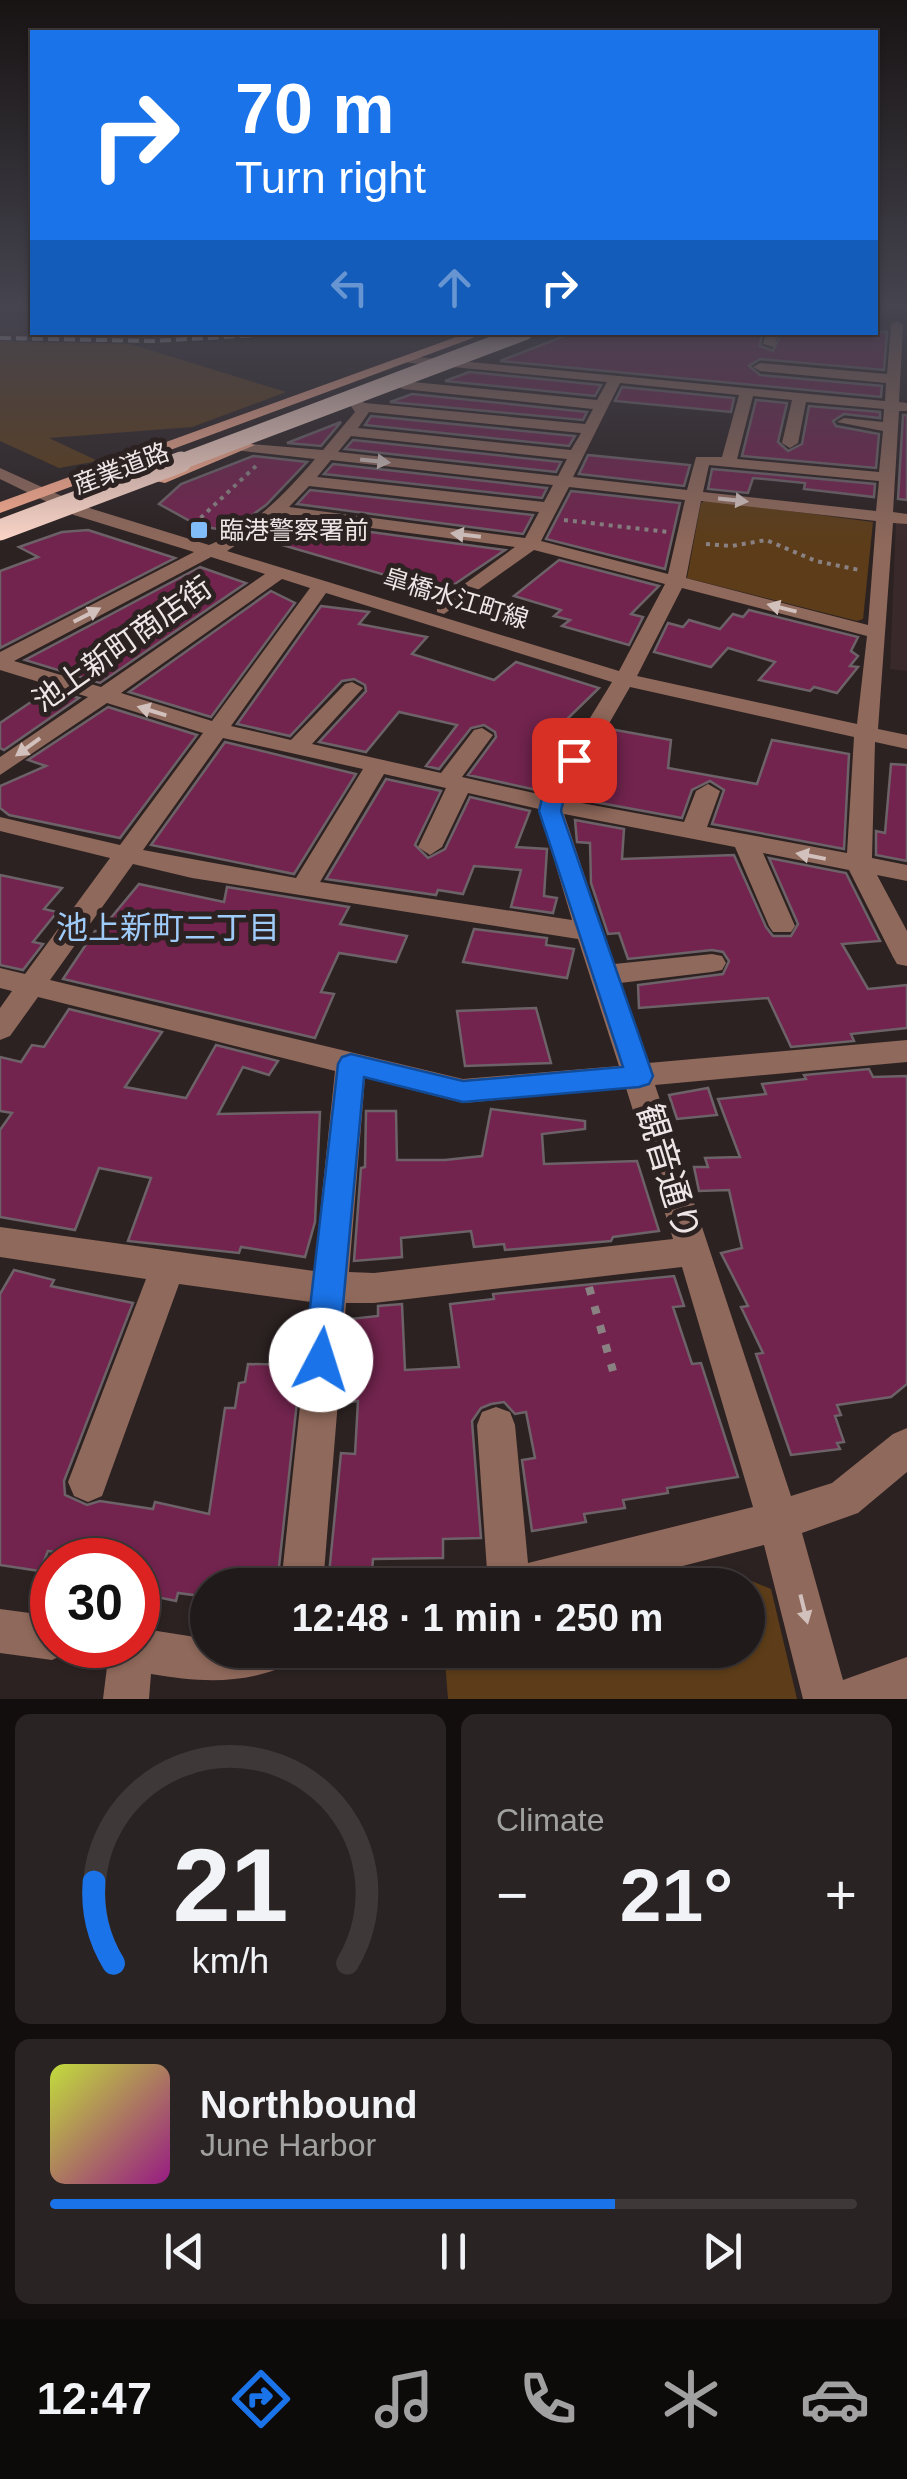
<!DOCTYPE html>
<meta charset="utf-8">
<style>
:root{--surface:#211a1a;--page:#292323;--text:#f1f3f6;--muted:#a2a1a2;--line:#3e3839;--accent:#1a73e8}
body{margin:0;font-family:Arial,"Noto Sans JP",sans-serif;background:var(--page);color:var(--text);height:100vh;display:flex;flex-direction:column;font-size:38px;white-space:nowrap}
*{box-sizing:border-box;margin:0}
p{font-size:32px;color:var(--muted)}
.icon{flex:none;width:55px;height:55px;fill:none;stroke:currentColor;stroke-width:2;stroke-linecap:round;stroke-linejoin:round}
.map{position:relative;height:1699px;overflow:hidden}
.drawer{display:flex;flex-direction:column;gap:15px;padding:15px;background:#120e0e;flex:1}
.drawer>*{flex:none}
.guide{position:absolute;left:30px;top:30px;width:848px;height:305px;border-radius:0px;box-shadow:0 2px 8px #0004,0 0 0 2px var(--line);background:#1a73e8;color:#fff;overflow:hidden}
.speed{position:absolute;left:30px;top:1538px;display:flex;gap:20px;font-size:50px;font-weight:700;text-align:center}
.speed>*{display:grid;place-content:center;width:130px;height:130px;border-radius:50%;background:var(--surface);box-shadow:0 2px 8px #0004,0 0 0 2px var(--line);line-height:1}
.speed .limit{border:15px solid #d22;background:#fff;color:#111}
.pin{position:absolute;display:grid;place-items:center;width:85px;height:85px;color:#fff;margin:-42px;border-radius:20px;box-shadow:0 5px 15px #0006}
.me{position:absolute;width:110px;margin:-55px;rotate:5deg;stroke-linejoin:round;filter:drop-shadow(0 0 8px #0008)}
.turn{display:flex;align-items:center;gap:35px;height:210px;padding:0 40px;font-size:45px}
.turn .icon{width:130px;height:130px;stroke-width:2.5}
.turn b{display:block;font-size:70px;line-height:85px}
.lanes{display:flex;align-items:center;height:95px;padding:0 40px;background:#0003;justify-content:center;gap:50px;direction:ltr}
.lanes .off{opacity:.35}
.big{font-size:75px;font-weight:700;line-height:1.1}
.drawer .card{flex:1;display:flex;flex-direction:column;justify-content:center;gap:15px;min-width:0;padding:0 35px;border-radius:15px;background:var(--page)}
.drawer .dial{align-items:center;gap:0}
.dial svg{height:260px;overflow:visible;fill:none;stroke:var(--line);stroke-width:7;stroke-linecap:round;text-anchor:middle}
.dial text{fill:var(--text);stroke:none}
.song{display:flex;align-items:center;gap:30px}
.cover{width:120px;height:120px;border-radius:15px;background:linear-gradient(135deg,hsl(70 70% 55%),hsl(310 70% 35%))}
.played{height:10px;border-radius:5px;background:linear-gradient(90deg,var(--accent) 70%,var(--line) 70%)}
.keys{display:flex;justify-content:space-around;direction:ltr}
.heat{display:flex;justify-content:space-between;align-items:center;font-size:55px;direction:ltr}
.drawer .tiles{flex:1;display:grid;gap:15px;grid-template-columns:1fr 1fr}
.card:last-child{grid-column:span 2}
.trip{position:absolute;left:190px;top:1568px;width:575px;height:100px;border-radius:50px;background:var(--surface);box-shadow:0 2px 8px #0004,0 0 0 2px var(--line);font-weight:700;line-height:100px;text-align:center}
.tab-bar{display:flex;height:160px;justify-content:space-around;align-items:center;background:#0d0a0a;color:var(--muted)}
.tab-bar .icon{width:70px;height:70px}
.tab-bar .current{color:var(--accent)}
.tab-bar b{font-size:45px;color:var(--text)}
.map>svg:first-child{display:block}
.built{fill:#3a292a}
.green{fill:#5d3d19}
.building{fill:#72244e;stroke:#6d6267;stroke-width:2.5}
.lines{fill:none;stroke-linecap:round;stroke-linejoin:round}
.path-far1{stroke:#8a8182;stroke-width:4;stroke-dasharray:4 5;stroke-linecap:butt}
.path{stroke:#8a8182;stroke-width:8;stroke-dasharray:8 12;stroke-linecap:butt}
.minor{fill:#8f695b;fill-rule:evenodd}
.major{fill:#fbad90;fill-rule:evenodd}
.rail{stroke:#c4bbbc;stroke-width:4;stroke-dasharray:11 5;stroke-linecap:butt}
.highway-bridge-far1{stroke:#ffd8ca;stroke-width:16}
.highway-bridge{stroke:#ffd8ca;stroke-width:21}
.oneway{fill:#d1c0bc}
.route{fill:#1a73e8;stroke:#114b97;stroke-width:2.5}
.poi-dot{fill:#81bdfa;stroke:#2c2222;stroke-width:4}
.labels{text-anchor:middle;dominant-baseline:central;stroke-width:10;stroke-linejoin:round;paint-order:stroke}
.far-street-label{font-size:25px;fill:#ede5e6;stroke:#2c2222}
.far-poi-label{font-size:25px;fill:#ede5e6;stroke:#2c2222;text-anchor:start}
.street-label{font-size:30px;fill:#ede5e6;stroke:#2c2222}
.neighbourhood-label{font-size:32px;fill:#9fcbf9;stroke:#2c2222}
.near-street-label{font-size:35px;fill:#ede5e6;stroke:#2c2222}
</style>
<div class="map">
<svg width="907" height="1699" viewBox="0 0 907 1699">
<rect width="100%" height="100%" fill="#2c2222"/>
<g class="built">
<polygon points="0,309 32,309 32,332 324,333 152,343 0,339"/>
<polygon points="896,522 907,523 907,671 890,669"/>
</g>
<g class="green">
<polygon points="0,341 130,344 286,392 192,427 49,438 98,461 59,468 0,441"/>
<polygon points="707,500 873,522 863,619 857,621 687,578 701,503"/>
<polygon points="749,1580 771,1589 797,1699 448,1699 445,1660 482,1650 748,1650 748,1585 731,1585"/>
</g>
<g class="building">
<polygon points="575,332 762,332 760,346 773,351 782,332 887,332 884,370 760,359 749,366 760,375 882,386 881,397 500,361"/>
<polygon points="469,372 601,385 595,396 445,381"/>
<polygon points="622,387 734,398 731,412 615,401"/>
<polygon points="412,394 587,412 583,420 390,402"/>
<polygon points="756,400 787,403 778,442 788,451 802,444 809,406 880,412 880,418 844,414 833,421 836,426 879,434 876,468 742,456"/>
<polygon points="903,415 907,415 907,500 898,499"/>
<polygon points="371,416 575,436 569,446 365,425"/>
<polygon points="341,422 321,446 287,443"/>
<polygon points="353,440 561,462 556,472 345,449"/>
<polygon points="588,455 608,457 690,465 684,486 579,474"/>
<polygon points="253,456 307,462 266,505 230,531 199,526 159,504 181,484"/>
<polygon points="333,464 547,488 542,498 324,474"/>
<polygon points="712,469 875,484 874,497 804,489 805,483 753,478 748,493 708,489"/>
<polygon points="310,490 533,515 523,534 297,504"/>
<polygon points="571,491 680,503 665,569 546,539"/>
<polygon points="281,520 505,550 443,592 255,537"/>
<polygon points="88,530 175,558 0,648 0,571 38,557 19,547 62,532"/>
<polygon points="559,560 659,586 631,614 643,617 629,645 562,626 570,620 554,616 561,610 514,596"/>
<polygon points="200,567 246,583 100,683 25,660"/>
<polygon points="271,591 295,603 211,717 129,692"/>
<polygon points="321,606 369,612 359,624 427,637 412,654 494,680 516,662 599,688 562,724 577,725 537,790 468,775 496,737 495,732 484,725 471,728 439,769 426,766 457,725 399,712 366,752 319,742 366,691 365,685 354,679 342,681 290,736 237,724"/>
<polygon points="749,610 858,637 851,651 858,656 850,666 858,667 837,693 814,687 810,691 759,680 775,662 728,648 711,667 654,652 668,623 683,627 689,620 720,629 733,614 743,617"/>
<polygon points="50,689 79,698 4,750 0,748 0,723"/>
<polygon points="108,707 197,735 120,838 9,815 0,808 0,786 46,766 28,760"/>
<polygon points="610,729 671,740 668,768 757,784 772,740 849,754 844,849 712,824 724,790 710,781 692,790 682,818 578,799 582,778 596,781"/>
<polygon points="225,742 356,774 294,874 151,845"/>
<polygon points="891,764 907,765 907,861 876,855 876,831 885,833"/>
<polygon points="386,779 441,791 415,845 428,858 445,849 470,797 530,811 516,847 547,849 544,896 557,898 553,913 511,907 521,870 474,866 463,894 438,890 436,895 326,879"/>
<polygon points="575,820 624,829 622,859 734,855 766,927 773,936 791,936 798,924 769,858 846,873 880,941 842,944 868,989 907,985 907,1028 851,1034 854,1041 791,1047 768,998 639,1008 638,985 723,974 729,961 723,952 712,950 628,959 619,933 608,934 591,883 590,843 577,842"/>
<polygon points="0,875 62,888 44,909 57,912 33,942 43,944 23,970 0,965"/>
<polygon points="139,884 224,902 227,887 349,907 340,924 407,936 396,962 339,953 321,992 334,994 315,1038 63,979 95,931 100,931"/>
<polygon points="474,929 547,938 546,945 574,949 567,978 463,962"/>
<polygon points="536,1008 551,1063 465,1066 457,1011"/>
<polygon points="69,1009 162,1032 125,1087 186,1098 216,1045 278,1061 269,1075 243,1067 218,1114 320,1112 315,1222 305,1257 241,1247 239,1253 128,1241 151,1178 99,1168 75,1230 0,1217 0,1130 12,1113 0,1111 0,1057 21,1062 32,1045 44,1047"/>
<polygon points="869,1069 873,1077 907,1076 907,1384 891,1397 837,1405 841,1415 835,1416 844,1442 837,1443 840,1449 791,1455 756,1354 763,1353 741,1307 748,1306 721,1253 742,1248 729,1190 699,1191 694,1167 708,1167 705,1158 740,1157 718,1099 766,1094 762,1084 806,1079 804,1075"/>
<polygon points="708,1088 717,1115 677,1119 669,1095"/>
<polygon points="491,1109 585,1121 585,1129 542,1134 544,1164 637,1161 659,1231 613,1237 611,1241 505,1250 504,1244 474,1247 471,1231 401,1238 402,1257 354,1261 361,1168 365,1167 366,1111 396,1111 397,1160 445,1160 482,1156"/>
<polygon points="14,1270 54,1280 51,1286 133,1303 64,1481 65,1495 87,1505 100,1501 153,1509 155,1502 209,1514 225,1408 235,1408 239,1383 245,1382 248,1364 301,1365 277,1585 208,1585 208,1597 178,1593 176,1601 138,1593 138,1560 103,1560 48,1551 40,1571 0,1565 0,1294"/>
<polygon points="674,1276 684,1306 673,1307 692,1364 701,1363 738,1477 667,1488 668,1493 623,1500 625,1508 584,1514 586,1522 532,1531 522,1460 535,1458 526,1412 515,1414 504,1402 491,1404 481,1408 472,1421 481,1538 443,1539 443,1558 373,1559 372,1573 328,1584 341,1453 355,1454 358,1401 342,1403 347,1339 352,1338 350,1319 378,1316 378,1306 402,1304 405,1370 459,1367 450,1304 494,1299 493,1294"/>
</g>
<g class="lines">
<g class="path-far1">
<polyline points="564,520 668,532"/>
<polyline points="194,524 256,466"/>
<polyline points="706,544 732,546 766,540 816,561 859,570"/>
</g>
<polyline class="path" points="589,1287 613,1371"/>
<g class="minor">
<path d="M897 321 903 325 899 402 907 403V411H899L893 512 907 514V524L893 523 878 729 907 735V749L875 742 872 858 907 865V881L877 875 907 931V966L897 964 893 957 849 870 763 853 795 926 791 932H773L769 926 735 847 564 814 614 964 712 954 722 956 726 963 722 970 712 972 620 983 648 1063 907 1040V1062L655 1085 791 1496 832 1483 893 1434 907 1428V1472L858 1513 802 1533 843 1680 907 1657V1699H803L764 1545 609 1585H488L477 1425 482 1412 496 1407 510 1412 515 1425 528 1563 753 1507 682 1267 374 1303H346L323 1585H281L311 1302 179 1284 102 1496 88 1502 74 1496 68 1482 146 1279 0 1257V1227L314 1271 335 1071 38 997 10 1036 0 1040V1008L12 991 0 988V968L25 974 110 858 0 831V817L120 845 203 733 107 703 0 775V757L88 697 0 670V652L194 552 74 515 0 479V468L86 507 209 545C254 527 286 493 315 459L243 451 238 449V443L323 450 355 412 349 403 356 399 365 403 585 424 593 409 403 389 396 385 403 381 597 400 607 382 411 363 406 362V356L885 401 886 383 760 371 753 367 760 363 887 374 891 325ZM620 383 739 395 722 457H696L687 490 573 477ZM753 396 792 400 782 443 790 448 798 443 806 402 884 409 883 422 844 418 837 422 883 431 879 472 737 459ZM369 412 581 433 571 450 358 428ZM351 436 567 459 558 476 338 452ZM331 460 553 485 544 502 317 477ZM709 465 879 481 876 511 703 492ZM309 486 539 512 525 538 289 507ZM569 487 685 500 668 574 541 541ZM701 501 876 521 868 625 686 578ZM280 516 515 547 437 604V612L444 614 534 550 665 584 619 671 227 551ZM211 557 265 574 101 687 14 661ZM282 579 310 588 212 721 121 693ZM682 588 867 636 857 724 637 676ZM326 593 612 682 543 795 462 777 493 735 482 728 474 730 441 773 312 744 363 688 352 682 345 684 291 740 231 726ZM630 687 854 737 847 853 707 827 720 791 708 784 696 791 684 822 565 800ZM223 738 363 769 296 878 143 850ZM384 774 446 788 418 847 430 855 442 847 468 793 539 809 572 920 320 882ZM133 864 192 878 578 939 619 1066 463 1079 50 980ZM365 1078 463 1103 626 1088 673 1239 374 1273 349 1272Z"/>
<polygon points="766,332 779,332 774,347 763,344"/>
<polygon points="0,1609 52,1616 52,1645 71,1645 67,1653 52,1660 0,1653"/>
<path d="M138 1628 208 1639V1650H292L286 1666C239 1685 199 1682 151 1674L149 1699H103L107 1667 88 1661 82 1645H138Z"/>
</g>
<g class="major">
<polygon points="470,332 489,332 0,513 0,502"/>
<polygon points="242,442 255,445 165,483 151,480"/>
</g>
<polyline class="rail" points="0,338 153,341 312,332"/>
<polyline class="highway-bridge-far1" points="175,464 525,332"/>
<polyline class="highway-bridge" points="0,530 181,462"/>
</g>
<defs><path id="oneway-solid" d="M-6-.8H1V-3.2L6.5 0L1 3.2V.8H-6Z" transform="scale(2.5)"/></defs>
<g class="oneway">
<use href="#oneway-solid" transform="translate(375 461) rotate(6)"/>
<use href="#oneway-solid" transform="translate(733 500) rotate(6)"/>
<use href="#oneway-solid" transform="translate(466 535) rotate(-173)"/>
<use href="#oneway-solid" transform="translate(782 608) rotate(-166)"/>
<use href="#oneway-solid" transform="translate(87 615) rotate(-27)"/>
<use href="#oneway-solid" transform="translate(152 711) rotate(-163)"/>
<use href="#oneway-solid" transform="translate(28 747) rotate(144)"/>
<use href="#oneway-solid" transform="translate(811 856) rotate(-169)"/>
<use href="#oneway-solid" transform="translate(804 1609) rotate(76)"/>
</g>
<linearGradient id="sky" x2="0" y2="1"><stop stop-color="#181313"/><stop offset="0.56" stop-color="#45444f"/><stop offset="1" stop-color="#45444f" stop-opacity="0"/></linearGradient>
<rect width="907" height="547" fill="url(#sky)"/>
<polygon class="route" points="574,754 585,760 565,794 561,811 653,1076 649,1084 639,1087 463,1102 364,1077 338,1360 333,1371 321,1375 309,1371 304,1360 338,1064 342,1057 351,1054 463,1081 623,1067 539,811 543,794 567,756"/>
<rect class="poi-dot" x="189" y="520" width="20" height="20" rx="5"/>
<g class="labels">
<g class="far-street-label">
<text transform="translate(121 468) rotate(-21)">産業道路</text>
<text transform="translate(456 598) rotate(17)">皐橋水江町線</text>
</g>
<g class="far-poi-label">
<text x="219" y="530">臨港警察署前</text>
</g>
<g class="street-label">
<text transform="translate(122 644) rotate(-35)">池上新町商店街</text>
</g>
<g class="neighbourhood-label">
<text x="168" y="928">池上新町二丁目</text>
</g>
<g class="near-street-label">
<text transform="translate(669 1172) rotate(73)">観音通り</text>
</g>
</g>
</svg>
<div class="speed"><div class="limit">30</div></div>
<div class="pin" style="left:574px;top:760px;background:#d93025"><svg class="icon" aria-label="arrive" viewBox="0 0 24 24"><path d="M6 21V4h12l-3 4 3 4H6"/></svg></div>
<svg class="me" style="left:321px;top:1360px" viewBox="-20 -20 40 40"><circle r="19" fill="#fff"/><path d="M0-13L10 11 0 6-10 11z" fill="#1a73e8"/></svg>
<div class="trip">12:48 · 1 min · 250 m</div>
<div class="guide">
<div class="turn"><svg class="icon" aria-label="right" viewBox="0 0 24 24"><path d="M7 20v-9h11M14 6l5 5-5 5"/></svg><div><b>70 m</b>Turn right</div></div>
<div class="lanes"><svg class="icon off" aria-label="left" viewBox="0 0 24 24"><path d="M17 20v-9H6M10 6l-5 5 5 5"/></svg><svg class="icon off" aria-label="ahead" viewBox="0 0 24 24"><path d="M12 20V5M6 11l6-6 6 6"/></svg><svg class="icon" aria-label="right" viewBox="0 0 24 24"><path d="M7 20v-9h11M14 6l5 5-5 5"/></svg></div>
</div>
</div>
<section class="drawer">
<div class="tiles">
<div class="card dial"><svg viewBox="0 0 100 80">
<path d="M14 69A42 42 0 1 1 86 69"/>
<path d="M14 69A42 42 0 0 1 8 44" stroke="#1a73e8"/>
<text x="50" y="56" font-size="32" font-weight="700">21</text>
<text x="50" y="72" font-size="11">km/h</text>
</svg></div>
<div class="card"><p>Climate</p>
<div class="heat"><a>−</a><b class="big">21°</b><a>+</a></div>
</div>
<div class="card">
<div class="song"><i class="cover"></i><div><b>Northbound</b><p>June Harbor</p></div></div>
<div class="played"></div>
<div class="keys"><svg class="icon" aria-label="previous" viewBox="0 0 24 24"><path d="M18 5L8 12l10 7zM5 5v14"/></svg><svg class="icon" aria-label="pause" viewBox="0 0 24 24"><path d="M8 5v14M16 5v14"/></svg><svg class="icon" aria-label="next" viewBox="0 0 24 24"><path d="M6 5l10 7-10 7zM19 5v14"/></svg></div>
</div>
</div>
</section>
<nav class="tab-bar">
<b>12:47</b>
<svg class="icon current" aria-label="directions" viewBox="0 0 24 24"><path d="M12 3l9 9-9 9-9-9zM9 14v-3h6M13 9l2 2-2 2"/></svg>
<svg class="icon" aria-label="music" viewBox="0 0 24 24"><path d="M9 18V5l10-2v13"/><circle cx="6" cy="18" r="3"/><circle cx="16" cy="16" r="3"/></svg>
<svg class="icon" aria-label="phone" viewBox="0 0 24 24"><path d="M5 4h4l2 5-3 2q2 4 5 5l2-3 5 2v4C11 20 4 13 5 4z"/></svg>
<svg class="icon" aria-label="climate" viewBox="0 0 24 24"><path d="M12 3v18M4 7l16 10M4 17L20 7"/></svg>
<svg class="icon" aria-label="car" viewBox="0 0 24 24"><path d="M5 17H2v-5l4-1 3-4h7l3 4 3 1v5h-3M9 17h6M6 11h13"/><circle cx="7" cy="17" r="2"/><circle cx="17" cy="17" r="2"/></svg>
</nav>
